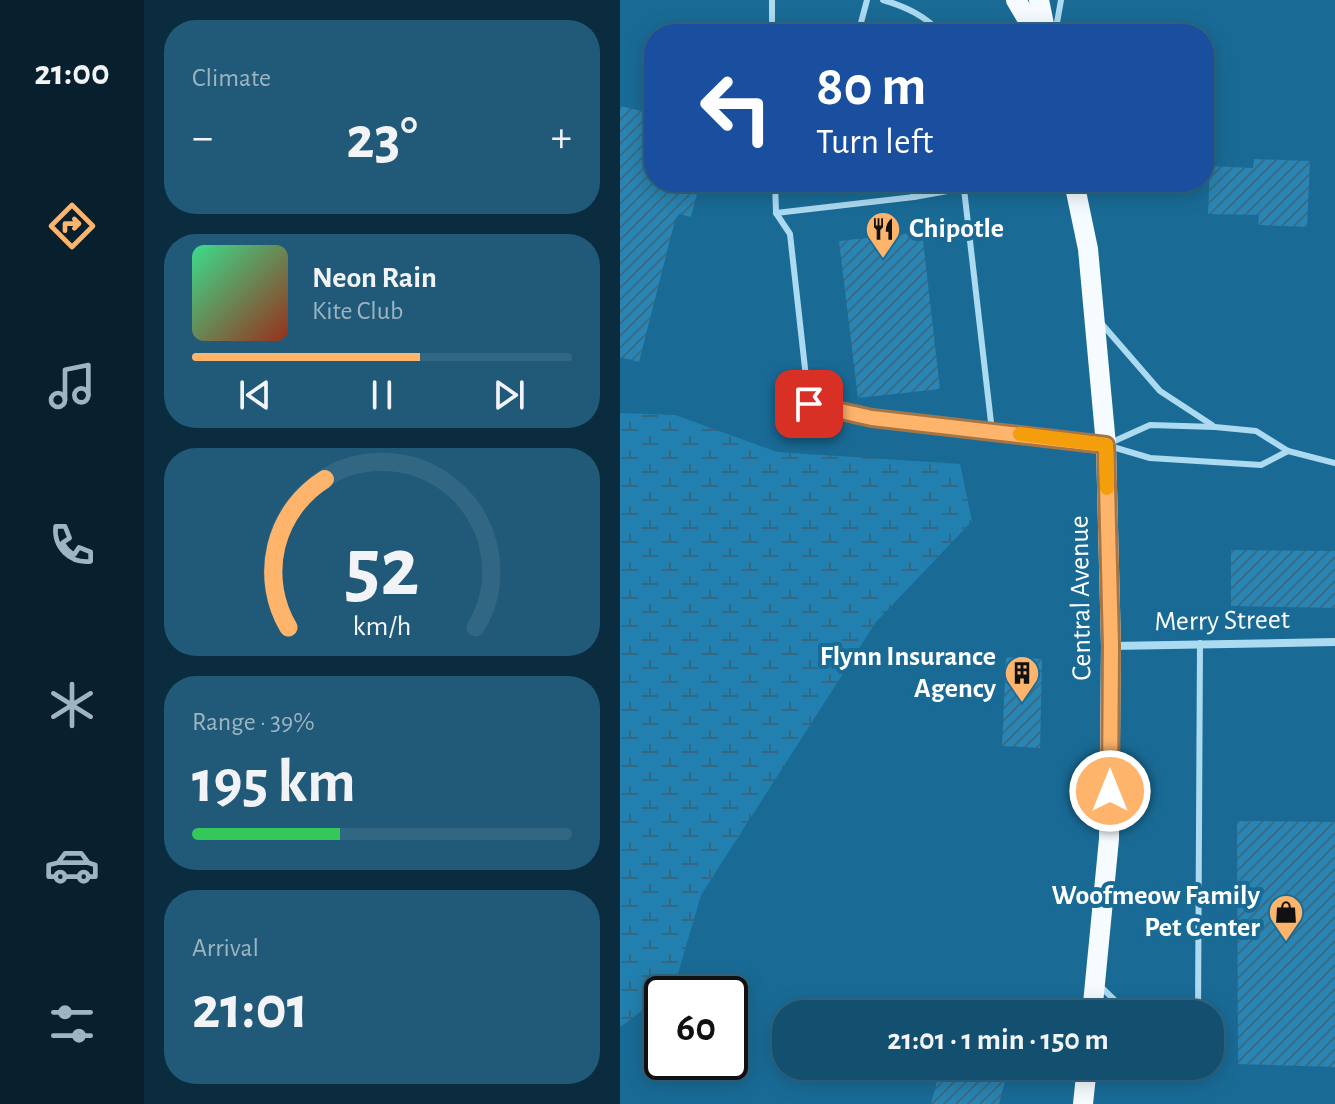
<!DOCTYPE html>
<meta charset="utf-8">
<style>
:root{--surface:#135070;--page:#205a78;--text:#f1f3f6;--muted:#9db5c3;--line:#326783;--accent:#ffb46c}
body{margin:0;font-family:"Alegreya Sans",sans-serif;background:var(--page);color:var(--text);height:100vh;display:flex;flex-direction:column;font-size:30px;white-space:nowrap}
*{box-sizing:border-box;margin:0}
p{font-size:26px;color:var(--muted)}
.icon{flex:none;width:44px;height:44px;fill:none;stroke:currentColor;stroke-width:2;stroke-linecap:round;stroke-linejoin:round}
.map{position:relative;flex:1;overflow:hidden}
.side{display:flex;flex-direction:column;gap:20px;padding:20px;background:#0a2c3e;width:476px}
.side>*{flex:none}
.hud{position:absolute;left:24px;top:24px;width:570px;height:168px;border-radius:32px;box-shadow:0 4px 20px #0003,0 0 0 2px var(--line);background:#1a4fa0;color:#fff;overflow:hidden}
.speed{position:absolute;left:24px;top:976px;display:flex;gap:16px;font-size:40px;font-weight:700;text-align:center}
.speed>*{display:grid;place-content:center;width:104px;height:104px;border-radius:50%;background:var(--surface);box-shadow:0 4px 20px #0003,0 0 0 2px var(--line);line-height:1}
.speed .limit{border:4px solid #111;border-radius:12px;background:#fff;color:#111}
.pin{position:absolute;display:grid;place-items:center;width:68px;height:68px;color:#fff;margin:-34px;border-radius:16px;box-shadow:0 4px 12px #0006}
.me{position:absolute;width:88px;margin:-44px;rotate:0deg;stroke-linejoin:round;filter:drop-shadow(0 0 6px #0008)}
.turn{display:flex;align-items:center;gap:28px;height:168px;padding:0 40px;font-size:36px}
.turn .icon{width:104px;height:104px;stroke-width:2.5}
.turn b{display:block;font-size:56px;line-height:68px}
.big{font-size:60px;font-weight:600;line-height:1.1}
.side .tile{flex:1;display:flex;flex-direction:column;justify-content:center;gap:12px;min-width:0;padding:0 28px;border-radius:32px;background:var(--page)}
.side .dial{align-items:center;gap:0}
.dial svg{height:208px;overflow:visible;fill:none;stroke:var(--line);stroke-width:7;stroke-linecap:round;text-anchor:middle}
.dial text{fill:var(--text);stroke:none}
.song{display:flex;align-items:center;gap:24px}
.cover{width:96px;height:96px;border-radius:12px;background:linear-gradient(135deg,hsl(150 70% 55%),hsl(10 70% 35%))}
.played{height:8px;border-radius:4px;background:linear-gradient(90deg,var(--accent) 60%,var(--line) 60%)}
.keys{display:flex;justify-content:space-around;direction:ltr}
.heat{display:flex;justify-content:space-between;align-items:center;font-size:44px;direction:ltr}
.charge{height:12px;border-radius:6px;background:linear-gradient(90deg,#34c759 39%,var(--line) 0)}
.trip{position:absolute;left:152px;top:1000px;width:452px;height:80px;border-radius:32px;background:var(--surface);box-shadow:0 4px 20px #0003,0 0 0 2px var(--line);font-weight:600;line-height:80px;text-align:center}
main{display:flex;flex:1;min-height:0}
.dock{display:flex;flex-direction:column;width:144px;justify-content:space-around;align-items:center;background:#08202d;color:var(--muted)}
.dock .icon{width:56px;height:56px}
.dock .current{color:var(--accent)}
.dock b{font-size:36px;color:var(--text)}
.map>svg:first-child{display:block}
.wetland{fill:url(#wetland-marsh)}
.building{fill:url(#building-hatch)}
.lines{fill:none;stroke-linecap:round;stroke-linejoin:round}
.lane{stroke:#acdaf0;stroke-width:6}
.street{stroke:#acdaf0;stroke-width:8}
.primary{stroke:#f6fbff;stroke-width:20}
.route-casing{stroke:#a67546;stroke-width:20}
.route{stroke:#ffb46c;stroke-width:14}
.slow{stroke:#f59e0b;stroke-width:14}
.labels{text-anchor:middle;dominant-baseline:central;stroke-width:8;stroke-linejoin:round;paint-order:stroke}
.poi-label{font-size:28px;font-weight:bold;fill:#fff;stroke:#196b96;text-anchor:end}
.street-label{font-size:28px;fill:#fff;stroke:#196b96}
</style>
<main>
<nav class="dock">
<b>21:00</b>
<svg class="icon current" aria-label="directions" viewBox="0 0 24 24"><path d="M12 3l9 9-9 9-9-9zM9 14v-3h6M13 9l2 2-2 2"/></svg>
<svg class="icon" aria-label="music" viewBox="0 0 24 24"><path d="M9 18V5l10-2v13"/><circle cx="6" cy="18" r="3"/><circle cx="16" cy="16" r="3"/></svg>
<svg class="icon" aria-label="phone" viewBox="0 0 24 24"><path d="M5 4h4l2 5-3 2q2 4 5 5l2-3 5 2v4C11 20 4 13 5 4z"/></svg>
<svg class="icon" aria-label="climate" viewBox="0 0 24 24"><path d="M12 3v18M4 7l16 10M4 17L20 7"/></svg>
<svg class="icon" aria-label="car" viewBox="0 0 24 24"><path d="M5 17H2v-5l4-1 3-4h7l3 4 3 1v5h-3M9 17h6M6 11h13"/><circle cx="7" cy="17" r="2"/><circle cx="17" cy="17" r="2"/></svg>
<svg class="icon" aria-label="filters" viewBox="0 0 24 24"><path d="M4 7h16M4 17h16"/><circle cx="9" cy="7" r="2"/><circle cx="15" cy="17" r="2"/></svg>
</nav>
<section class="side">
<div class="tile"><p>Climate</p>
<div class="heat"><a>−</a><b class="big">23°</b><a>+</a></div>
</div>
<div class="tile">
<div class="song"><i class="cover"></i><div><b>Neon Rain</b><p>Kite Club</p></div></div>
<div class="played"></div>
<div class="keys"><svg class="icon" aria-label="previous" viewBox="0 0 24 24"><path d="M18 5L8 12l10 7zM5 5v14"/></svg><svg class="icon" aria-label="pause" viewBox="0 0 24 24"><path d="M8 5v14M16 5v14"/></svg><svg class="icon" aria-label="next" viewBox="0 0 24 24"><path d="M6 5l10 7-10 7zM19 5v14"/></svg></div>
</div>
<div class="tile dial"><svg viewBox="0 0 100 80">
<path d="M14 69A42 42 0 1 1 86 69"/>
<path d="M14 69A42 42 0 0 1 28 12" stroke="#ffb46c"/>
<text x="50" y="56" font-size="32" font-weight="700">52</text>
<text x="50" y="72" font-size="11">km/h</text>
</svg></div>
<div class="tile"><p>Range · 39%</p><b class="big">195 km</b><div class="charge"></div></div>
<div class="tile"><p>Arrival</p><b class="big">21:01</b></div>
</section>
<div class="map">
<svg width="715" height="1104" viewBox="0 0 715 1104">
<defs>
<pattern id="wetland-marsh" width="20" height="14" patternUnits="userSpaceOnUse" patternTransform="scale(2)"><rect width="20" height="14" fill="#2280b0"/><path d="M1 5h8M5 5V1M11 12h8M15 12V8" fill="none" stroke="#356983"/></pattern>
<pattern id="building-hatch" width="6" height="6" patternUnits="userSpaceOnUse" patternTransform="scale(2)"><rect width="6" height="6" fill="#2885b4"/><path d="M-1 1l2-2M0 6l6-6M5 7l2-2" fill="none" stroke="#366e8a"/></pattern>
</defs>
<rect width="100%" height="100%" fill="#196b96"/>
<polygon class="wetland" points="0,413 55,415 157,452 340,464 352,521 256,622 81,895 54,987 0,1027"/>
<g class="building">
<polygon points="0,106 34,114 34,182 80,182 71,217 59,214 55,220 19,362 0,357"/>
<polygon points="634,159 690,161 687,227 638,225 639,215 588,214 590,166 633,168"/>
<polygon points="302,232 320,389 238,398 219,241"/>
<polygon points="611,550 715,551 715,608 611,606"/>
<polygon points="386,657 422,659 420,748 382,746"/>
<polygon points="617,821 715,822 715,1067 618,1064"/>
<polygon points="321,1066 385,1081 379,1104 311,1104"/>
</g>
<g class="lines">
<g class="lane">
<polyline points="152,0 152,34"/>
<path d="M263 0C287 7 305 16 322 34"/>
<polyline points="238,34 247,0"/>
<polyline points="435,34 441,0"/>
<polyline points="155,182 156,213 294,197 377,182"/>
<polyline points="293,182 294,197"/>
<polyline points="344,189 372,431"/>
<polyline points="156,213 170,234 189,404 252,418 486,445 530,458 641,465 668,451"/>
<polyline points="481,323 540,391 592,425"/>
<polyline points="490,443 530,425 595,427 636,431 668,451 715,463"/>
<polyline points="480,986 509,1014"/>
<polyline points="578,1014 580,643"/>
<path d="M470 1076C503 1077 539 1080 570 1066"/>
</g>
<polyline class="street" points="492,646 715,642"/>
<g class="primary">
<polyline points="396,0 416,34"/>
<polyline points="419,0 426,34"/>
<polyline points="454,182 468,249 486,445 491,646 489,839 472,1014"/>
<polyline points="463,1104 467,1066"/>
</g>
</g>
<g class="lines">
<g class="route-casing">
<polyline id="route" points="189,404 252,418 486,445 491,646 490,791"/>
</g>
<use href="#route" class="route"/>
<polyline class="slow" points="400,434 486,445 487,488"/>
</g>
<defs>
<g id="restaurant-pin" transform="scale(1.8)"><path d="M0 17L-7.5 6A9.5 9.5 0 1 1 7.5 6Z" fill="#ffb46c" stroke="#196b96"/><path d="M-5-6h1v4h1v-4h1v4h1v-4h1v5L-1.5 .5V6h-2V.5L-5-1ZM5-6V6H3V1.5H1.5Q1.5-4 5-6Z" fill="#111"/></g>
<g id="building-pin" transform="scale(1.8)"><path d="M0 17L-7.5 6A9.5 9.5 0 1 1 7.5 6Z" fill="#ffb46c" stroke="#196b96"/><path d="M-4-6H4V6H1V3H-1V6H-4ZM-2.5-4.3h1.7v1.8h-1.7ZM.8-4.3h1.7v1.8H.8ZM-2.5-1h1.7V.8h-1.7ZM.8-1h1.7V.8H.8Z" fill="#111"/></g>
<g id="shop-pin" transform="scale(1.8)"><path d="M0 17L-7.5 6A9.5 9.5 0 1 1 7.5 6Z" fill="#ffb46c" stroke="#196b96"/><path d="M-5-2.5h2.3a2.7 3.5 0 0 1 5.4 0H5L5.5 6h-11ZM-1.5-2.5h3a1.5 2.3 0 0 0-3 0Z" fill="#111"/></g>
</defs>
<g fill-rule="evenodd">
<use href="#restaurant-pin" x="263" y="229"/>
<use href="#building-pin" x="402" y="673"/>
<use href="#shop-pin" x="666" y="912"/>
</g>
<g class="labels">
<g class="poi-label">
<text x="289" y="229" text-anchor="start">Chipotle</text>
<text x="376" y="657">Flynn Insurance<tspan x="376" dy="32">Agency</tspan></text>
<text x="640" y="896">Woofmeow Family<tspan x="640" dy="32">Pet Center</tspan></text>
</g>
<g class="street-label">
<text transform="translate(461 598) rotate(-91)">Central Avenue</text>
<text transform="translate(602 621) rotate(-1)">Merry Street</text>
</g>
</g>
</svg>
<div class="speed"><div class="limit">60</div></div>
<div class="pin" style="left:189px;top:404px;background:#d93025"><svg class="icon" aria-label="arrive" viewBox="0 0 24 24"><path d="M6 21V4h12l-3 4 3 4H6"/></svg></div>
<svg class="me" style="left:490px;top:791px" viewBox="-20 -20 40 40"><circle r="17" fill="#ffb46c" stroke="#fff" stroke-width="3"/><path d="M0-11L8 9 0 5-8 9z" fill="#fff"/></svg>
<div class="trip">21:01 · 1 min · 150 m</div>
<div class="hud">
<div class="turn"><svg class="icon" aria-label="left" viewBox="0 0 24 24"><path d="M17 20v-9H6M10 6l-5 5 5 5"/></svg><div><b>80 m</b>Turn left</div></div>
</div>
</div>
</main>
